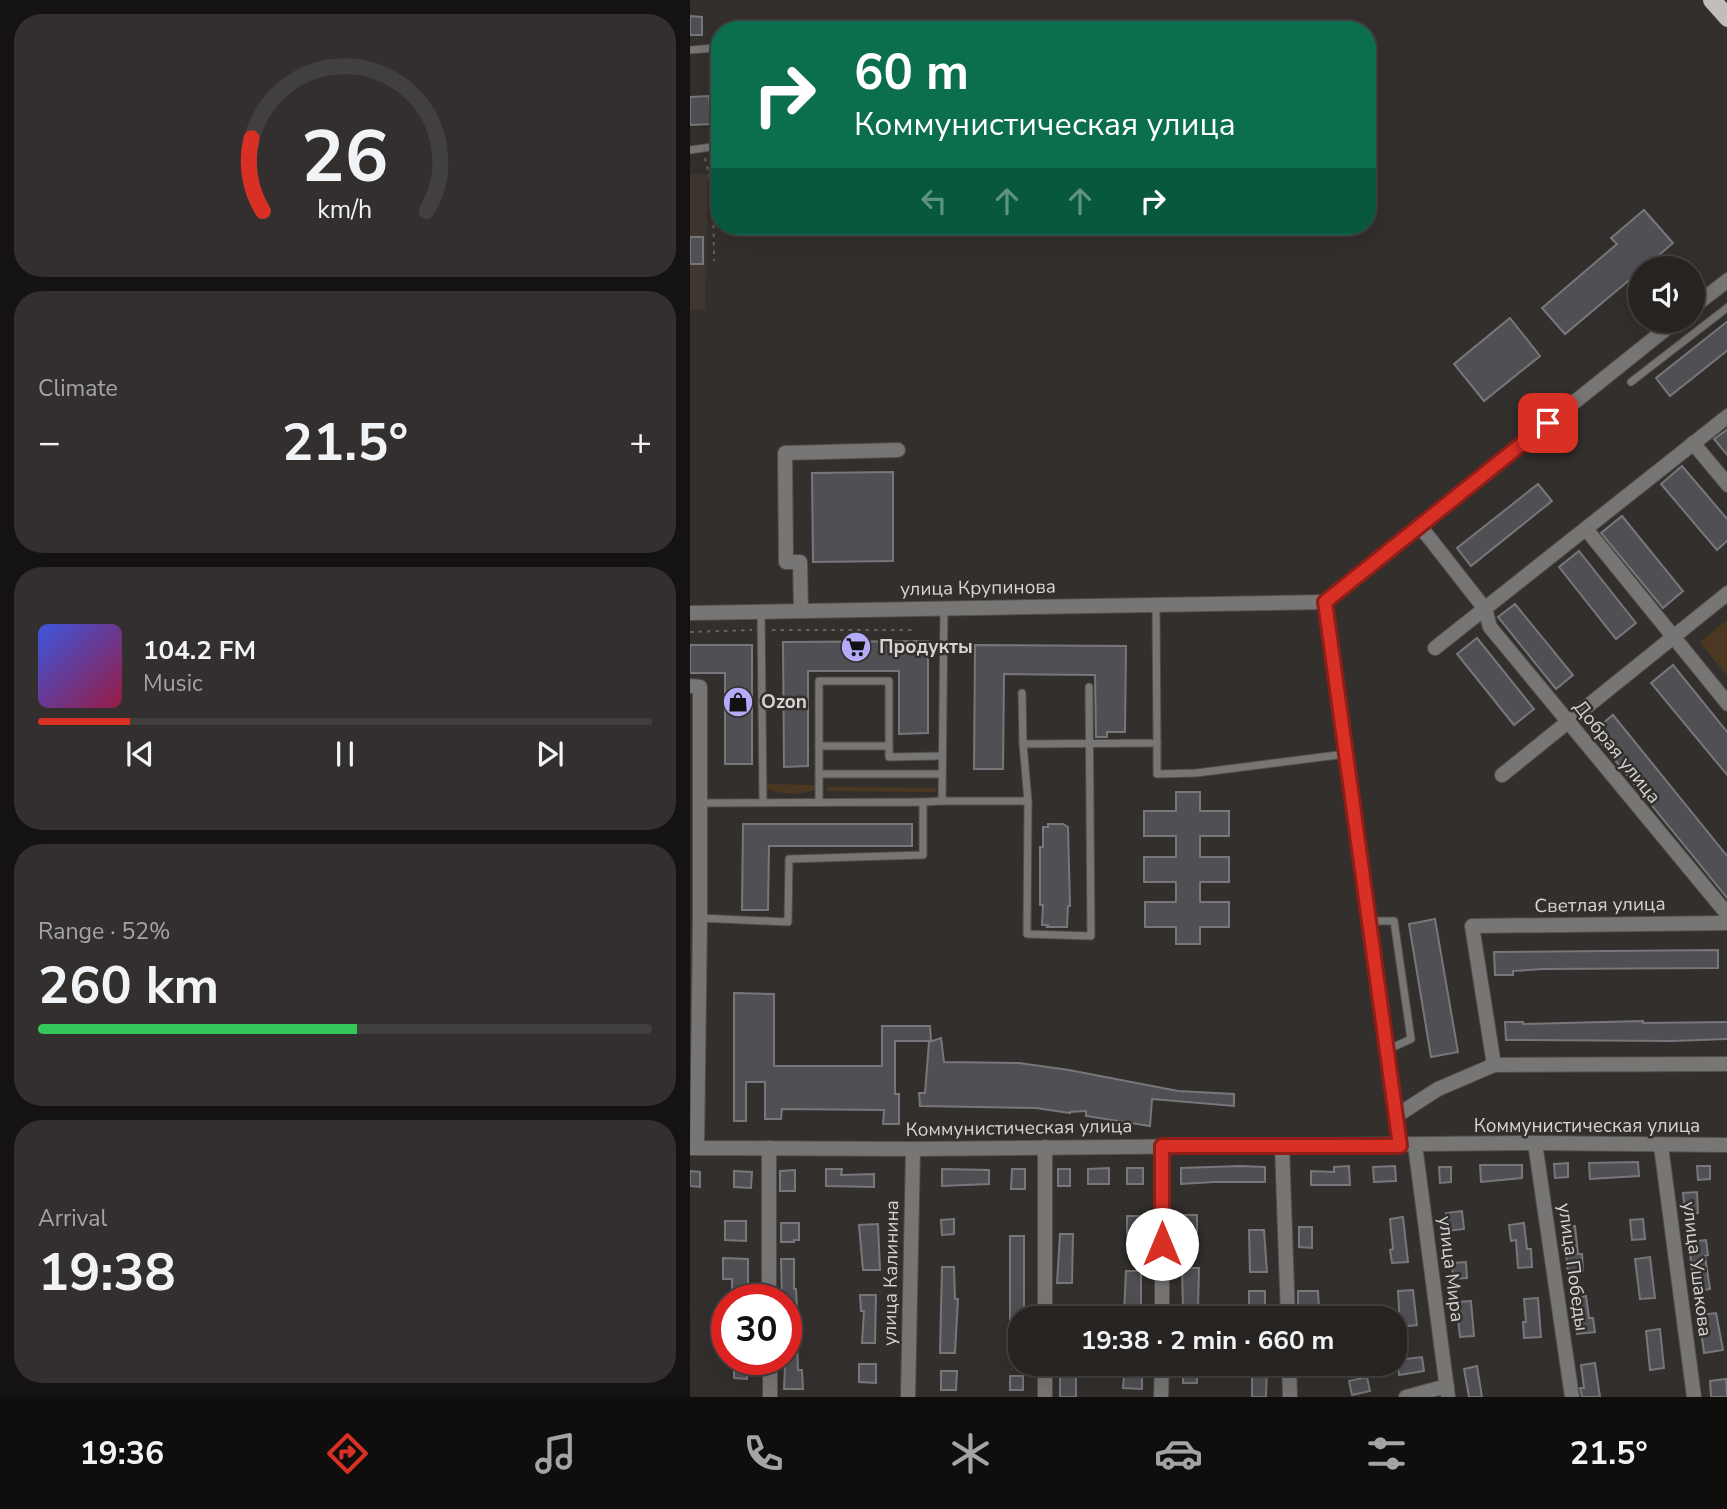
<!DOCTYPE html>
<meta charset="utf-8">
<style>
:root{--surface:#262321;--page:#322f2e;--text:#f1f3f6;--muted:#a4a4a5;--line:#42403f;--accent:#d93025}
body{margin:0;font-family:"Nunito Sans",sans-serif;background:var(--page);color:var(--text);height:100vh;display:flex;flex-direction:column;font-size:26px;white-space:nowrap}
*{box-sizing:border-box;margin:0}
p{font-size:23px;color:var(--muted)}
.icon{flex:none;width:38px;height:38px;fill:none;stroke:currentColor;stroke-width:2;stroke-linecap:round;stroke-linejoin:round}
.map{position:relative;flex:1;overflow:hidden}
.panel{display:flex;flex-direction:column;gap:14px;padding:14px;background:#151312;width:690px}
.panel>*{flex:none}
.hud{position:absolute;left:21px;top:21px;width:665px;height:214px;border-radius:28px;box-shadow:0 7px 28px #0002,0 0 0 2px var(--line);background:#0b6e4f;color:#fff;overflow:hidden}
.controls{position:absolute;left:938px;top:256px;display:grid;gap:14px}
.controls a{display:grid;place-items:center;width:77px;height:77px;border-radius:50%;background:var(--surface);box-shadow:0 7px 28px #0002,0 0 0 2px var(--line);font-size:35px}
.speed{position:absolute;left:21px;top:1284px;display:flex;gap:14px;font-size:35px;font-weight:700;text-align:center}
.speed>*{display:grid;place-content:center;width:91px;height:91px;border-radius:50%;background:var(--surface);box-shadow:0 7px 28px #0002,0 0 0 2px var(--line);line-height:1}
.speed .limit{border:10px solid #d22;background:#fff;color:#111}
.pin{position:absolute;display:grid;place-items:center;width:60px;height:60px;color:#fff;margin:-30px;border-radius:14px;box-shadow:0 4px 10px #0006}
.me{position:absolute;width:77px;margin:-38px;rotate:0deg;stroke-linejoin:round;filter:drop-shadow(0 0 5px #0008)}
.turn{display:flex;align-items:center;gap:24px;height:147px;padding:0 28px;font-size:32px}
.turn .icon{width:91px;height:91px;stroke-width:2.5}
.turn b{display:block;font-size:49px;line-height:60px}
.lanes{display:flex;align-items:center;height:66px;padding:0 28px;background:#0003;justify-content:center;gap:35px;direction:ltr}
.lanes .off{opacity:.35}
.big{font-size:52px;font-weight:700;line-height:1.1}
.panel .tile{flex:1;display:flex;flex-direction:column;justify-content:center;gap:10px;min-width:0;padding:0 24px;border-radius:28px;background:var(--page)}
.panel .dial{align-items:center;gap:0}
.dial svg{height:182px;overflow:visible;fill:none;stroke:var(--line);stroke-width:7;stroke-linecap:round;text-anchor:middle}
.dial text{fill:var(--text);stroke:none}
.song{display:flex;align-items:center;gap:21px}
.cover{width:84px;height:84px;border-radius:10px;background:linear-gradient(135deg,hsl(230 70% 55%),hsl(340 70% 35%))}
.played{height:7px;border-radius:4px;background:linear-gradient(90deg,var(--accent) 15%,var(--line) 15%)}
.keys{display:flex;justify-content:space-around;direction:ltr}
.heat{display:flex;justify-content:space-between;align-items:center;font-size:38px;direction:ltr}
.charge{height:10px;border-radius:5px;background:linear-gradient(90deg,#34c759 52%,var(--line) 0)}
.trip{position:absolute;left:318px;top:1306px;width:399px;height:70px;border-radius:28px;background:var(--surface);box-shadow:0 7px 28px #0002,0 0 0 2px var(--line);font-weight:700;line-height:70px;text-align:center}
.dock{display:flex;height:112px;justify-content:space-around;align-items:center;background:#0f0e0d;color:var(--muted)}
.dock .icon{width:49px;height:49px}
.dock .active{color:var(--accent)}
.dock b{font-size:32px;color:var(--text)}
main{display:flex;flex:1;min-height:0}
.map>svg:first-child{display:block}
.built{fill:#3e362f}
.green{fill:#4c3821}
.building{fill:#505054;stroke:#77777b;stroke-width:2}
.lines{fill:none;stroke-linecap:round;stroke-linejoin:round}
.service-casing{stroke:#504d4a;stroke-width:9}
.minor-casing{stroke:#504d4a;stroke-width:16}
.primary-casing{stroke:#504d4a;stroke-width:19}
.path{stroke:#656360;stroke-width:2;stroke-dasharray:3.5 5;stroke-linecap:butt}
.service{stroke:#787675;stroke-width:7}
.minor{stroke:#787675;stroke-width:14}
.primary{stroke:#c0bdba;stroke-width:18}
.route-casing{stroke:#8d1f18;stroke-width:18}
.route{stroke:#d93025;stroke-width:12}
.labels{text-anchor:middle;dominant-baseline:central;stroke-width:5;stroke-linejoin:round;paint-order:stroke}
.street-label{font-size:19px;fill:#d6d4d2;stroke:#322f2c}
.poi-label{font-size:19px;font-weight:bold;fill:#d6d4d2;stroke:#322f2c;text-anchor:start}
</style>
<main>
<section class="panel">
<div class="tile dial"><svg viewBox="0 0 100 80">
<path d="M14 69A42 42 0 1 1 86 69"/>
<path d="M14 69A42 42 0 0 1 9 37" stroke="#d93025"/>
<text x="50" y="56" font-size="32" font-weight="700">26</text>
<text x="50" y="72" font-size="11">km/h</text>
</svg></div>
<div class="tile"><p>Climate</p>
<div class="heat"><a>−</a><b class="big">21.5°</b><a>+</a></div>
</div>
<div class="tile">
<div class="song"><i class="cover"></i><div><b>104.2 FM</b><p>Music</p></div></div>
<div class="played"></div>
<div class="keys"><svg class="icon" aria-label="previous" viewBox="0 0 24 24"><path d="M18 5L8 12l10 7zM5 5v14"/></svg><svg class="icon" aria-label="pause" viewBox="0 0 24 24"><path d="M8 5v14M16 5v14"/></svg><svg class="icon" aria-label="next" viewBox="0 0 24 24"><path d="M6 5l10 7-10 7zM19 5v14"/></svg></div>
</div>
<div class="tile"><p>Range · 52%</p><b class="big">260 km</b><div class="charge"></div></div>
<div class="tile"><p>Arrival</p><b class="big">19:38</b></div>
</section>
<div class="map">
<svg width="1038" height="1397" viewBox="0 0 1038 1397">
<rect width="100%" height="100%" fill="#322f2c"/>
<polygon class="built" points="0,174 18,174 15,310 0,310"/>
<g class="green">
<polygon points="1037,620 1037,676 1010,642"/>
<path d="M77 784 125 785V789C115 796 89 794 77 789Z"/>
<polygon points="137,787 246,788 246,792 137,791"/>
</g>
<g class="building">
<polygon points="0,16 12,17 12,35 0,35"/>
<polygon points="19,96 21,124 0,125 0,97"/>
<polygon points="954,210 983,243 954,268 950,268 950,271 875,334 852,308 927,244 921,238"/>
<rect x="0" y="237" width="13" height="27"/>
<polygon points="820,318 850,356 794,401 764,364"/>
<polygon points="1038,321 1038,350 980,396 966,378"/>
<polygon points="1038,429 1038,456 1024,439"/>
<polygon points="992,466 1038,520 1038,540 1027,550 971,484"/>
<polygon points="203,472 203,561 123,562 122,473"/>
<polygon points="848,484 862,501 781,566 767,548"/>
<polygon points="932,516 993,591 973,608 911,533"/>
<polygon points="889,551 946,623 926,639 869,567"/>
<polygon points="825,604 883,675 866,689 808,617"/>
<polygon points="787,638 844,709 824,725 767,654"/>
<polygon points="238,641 238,733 209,734 209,671 118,671 118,766 94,767 93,642"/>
<polygon points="0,645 62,645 62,764 35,764 35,673 0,673"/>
<polygon points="285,645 436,646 435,732 417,732 417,737 406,737 405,675 314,674 313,769 284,769"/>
<polygon points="983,665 1038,733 1038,776 961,683"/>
<polygon points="923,715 1038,857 1038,899 902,732"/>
<polygon points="486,792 510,792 510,811 539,811 539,836 510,836 510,857 539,857 539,882 510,882 510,902 539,902 539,927 510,927 510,944 486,944 486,927 455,927 455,902 486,902 486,882 454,882 454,857 486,857 486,836 454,836 454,811 486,811"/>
<polygon points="53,824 222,824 222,846 79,846 78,910 52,910"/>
<polygon points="358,824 373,824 378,827 380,906 378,906 377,927 357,927 358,925 352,925 353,905 350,905 350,847 353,847 353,827 358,827"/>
<polygon points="745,919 768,1052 741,1057 719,924"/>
<polygon points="1028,950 1028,968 853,969 823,971 823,975 805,975 804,952"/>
<polygon points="44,993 84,994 84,1066 192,1066 192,1026 240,1026 241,1041 205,1041 205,1094 209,1094 209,1124 193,1124 194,1110 92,1109 91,1119 75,1119 75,1082 56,1082 56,1121 44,1121"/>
<polygon points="953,1021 953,1023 1038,1022 1038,1039 982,1041 816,1040 815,1022 833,1022 833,1024"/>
<polygon points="251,1038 254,1062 329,1063 379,1070 488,1091 544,1094 544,1106 462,1099 460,1126 396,1116 396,1111 380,1112 380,1113 346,1108 230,1106 229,1093 235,1093 239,1042"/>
<polygon points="948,1162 949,1176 900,1179 899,1163"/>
<polygon points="878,1163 878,1177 865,1178 864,1164"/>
<polygon points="790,1165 832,1165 832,1178 791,1182"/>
<polygon points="550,1166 575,1167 575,1182 524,1182 491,1184 491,1168"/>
<polygon points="659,1166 660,1185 621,1185 621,1171 644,1172 644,1167"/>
<polygon points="705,1166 706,1181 684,1182 683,1167"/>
<polygon points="1007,1166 1020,1166 1020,1179 1008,1180"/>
<polygon points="749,1167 761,1167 761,1182 750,1183"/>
<polygon points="419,1168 419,1184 398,1184 398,1169"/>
<rect x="437" y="1168" width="16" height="16"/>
<polygon points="136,1169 152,1169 151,1175 184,1174 184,1187 136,1186"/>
<polygon points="252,1169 299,1170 299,1184 252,1186"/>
<polygon points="322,1169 335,1169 335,1189 321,1189"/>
<rect x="368" y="1169" width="12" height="17"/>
<polygon points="105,1170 105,1191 90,1191 90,1171"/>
<polygon points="0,1171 10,1172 10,1187 0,1186"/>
<polygon points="44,1171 62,1172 61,1188 44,1187"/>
<polygon points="1007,1192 1008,1213 995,1214 993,1193"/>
<polygon points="772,1211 774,1229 758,1231 756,1213"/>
<polygon points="492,1215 507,1215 507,1232 493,1233"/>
<rect x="437" y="1216" width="15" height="18"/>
<polygon points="713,1217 718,1262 702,1263 700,1250 703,1249 700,1219"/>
<polygon points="264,1219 264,1234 252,1235 251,1220"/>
<polygon points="953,1219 955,1239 942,1240 940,1220"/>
<polygon points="35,1221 56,1221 56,1241 35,1240"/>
<polygon points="91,1223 109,1223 109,1240 104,1240 104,1242 91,1242"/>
<polygon points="834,1223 837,1249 841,1249 842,1267 828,1268 826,1240 821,1241 819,1225"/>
<polygon points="188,1224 190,1270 173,1270 169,1225"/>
<polygon points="885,1226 888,1254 892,1254 893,1271 878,1273 873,1227"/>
<polygon points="609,1227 622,1227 622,1248 609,1247"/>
<polygon points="559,1230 574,1230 577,1272 560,1272"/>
<polygon points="370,1234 383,1234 382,1283 367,1283"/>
<polygon points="320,1236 334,1236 334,1316 331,1316 331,1339 320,1339"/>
<polygon points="1016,1240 1018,1255 1015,1256 1020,1289 1004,1292 999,1242"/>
<polygon points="960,1257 965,1298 950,1299 945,1259"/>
<polygon points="33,1258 58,1259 58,1300 42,1300 42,1279 33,1279"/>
<polygon points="91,1259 104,1259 104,1289 106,1289 107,1306 96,1307 96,1300 92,1300"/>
<polygon points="776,1262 777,1278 763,1279 762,1263"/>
<polygon points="252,1267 264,1267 265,1299 268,1299 265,1353 250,1353"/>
<polygon points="492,1268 509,1268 508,1310 493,1311"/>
<polygon points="436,1271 451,1271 451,1312 434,1312"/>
<polygon points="723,1290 727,1325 710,1327 708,1291"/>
<rect x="559" y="1291" width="16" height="18"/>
<polygon points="608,1291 628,1291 629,1308 608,1309"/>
<polygon points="170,1295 186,1295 185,1343 172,1343 174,1311 171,1311"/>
<polygon points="896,1296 899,1318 903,1318 905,1332 887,1334 882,1298"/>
<polygon points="848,1298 851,1337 834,1338 833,1322 836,1322 834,1299"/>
<polygon points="781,1301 784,1336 770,1337 766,1302"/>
<polygon points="1026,1313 1033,1350 1014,1353 1009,1315"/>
<polygon points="970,1329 974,1368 960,1370 956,1331"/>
<polygon points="107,1338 108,1370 112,1370 113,1389 94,1389 96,1339"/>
<polygon points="732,1357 734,1371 709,1375 708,1360"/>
<polygon points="44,1362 57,1362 57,1379 44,1378"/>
<polygon points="435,1363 452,1363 452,1389 433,1388"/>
<polygon points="905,1363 910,1397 892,1397 890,1388 894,1388 891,1365"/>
<polygon points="169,1364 186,1364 186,1383 169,1382"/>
<rect x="370" y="1365" width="16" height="32"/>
<rect x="493" y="1366" width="14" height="17"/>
<polygon points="787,1366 792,1397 779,1397 774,1369"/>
<polygon points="562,1368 577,1368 576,1397 562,1397"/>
<polygon points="251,1371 267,1371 266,1390 251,1390"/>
<rect x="320" y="1376" width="13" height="14"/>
<polygon points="677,1377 680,1391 662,1395 659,1381"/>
<polygon points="1036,1379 1037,1397 1021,1397 1020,1381"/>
</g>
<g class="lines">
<g class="service-casing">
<g id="service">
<polyline points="0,50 26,48 30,57"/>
<polyline points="0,150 28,146 30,140"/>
<polyline points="941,382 1038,307"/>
<polyline points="71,612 73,802"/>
<polyline points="332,693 333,744"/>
<polyline points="467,743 467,774 506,773 656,754"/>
<polyline points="129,746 199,746"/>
<polyline points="129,774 251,774"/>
<polyline points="129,801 129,681 199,681 199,757 251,756"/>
<polyline points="252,801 338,801 333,744 467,743 466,605"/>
<polyline points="338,801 337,934 401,936 399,687"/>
<polyline points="233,802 252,801 254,608"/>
<polyline points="10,918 98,922 99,859 233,855 233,802 11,803"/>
<polyline points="680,921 704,921 721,1039 697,1050"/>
</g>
</g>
<g class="minor-casing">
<g id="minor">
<polyline points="1003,307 1038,280"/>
<polyline points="1003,443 1038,485"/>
<polyline points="730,526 795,609 800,627 1038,915"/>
<polyline points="896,529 1038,704"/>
<polyline points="635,602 710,1146"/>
<polyline points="635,602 987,320"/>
<polyline points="111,611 110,562 96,562 95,453 208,450"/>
<polyline points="0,613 635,602"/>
<polyline points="745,648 1038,416"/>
<polyline points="0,686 10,687 10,918 7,1147"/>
<polyline points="812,775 1038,593"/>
<polyline points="804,1065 782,926 1038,923"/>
<polyline points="706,1116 748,1089 804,1065 1038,1064"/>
<polyline points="845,1143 882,1397"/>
<polyline points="592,1145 598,1318"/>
<polyline points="725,1145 758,1397"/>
<polyline points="971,1146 1004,1397"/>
<polyline points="355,1147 355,1318"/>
<polyline points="0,1148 223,1149 845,1143 1038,1145"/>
<polyline points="79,1148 79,1300"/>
<polyline points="472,1318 472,1146"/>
<polyline points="80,1360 80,1397"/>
<polyline points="355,1363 355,1397"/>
<polyline points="599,1363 600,1397"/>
<polyline points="218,1397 223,1149"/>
<polyline points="471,1397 472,1363"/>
<polyline points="716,1397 757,1386"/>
</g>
</g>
<g class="primary-casing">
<polyline id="primary" points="1022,0 1038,18"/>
</g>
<g class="path">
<polyline points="15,158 23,191 24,261"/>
<polyline points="82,630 225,630"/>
<polyline points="0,632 62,630"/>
</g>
<use href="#service" class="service"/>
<use href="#minor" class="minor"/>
<use href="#primary" class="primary"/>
</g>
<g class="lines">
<g class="route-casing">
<polyline id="route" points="472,1244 472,1146 710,1146 635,602 858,423"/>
</g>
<use href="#route" class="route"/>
</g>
<defs>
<g id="supermarket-disc" transform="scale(1.575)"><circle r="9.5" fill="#b4acf9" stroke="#322f2c"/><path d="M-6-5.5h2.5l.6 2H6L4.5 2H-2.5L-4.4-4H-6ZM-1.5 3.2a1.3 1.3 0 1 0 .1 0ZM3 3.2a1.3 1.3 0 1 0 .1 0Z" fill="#111"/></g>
<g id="shop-disc" transform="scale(1.575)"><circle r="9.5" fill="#b4acf9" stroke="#322f2c"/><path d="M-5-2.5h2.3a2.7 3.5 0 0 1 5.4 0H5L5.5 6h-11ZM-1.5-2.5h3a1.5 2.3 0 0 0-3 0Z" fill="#111"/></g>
</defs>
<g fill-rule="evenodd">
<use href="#supermarket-disc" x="166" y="647"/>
<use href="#shop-disc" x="48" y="702"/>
</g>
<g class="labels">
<g class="street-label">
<text transform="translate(288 588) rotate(-1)">улица Крупинова</text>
<text transform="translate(927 752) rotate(51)">Добрая улица</text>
<text transform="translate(910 905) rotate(-1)">Светлая улица</text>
<text x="897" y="1126">Коммунистическая улица</text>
<text transform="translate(329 1128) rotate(-1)">Коммунистическая улица</text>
<text transform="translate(883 1267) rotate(82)">улица Победы</text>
<text transform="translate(761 1269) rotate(83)">улица Мира</text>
<text transform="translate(1007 1269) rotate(83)">улица Ушакова</text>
<text transform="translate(201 1273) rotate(-89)">улица Калинина</text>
</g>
<g class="poi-label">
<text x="189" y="647">Продукты</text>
<text x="71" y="702">Ozon</text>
</g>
</g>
</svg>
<div class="controls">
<a><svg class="icon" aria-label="sound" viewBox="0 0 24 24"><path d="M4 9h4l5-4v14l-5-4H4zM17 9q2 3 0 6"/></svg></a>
</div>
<div class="speed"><div class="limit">30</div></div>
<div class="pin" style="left:858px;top:423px;background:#d93025"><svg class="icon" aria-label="arrive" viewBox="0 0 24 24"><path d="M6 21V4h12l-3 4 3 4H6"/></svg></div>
<svg class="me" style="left:472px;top:1244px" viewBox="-20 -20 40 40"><circle r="19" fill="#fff"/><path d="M0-13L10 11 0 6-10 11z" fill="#d93025"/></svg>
<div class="trip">19:38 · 2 min · 660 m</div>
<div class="hud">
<div class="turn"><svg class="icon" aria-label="right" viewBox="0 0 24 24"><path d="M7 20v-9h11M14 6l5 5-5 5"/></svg><div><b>60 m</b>Коммунистическая улица</div></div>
<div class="lanes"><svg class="icon off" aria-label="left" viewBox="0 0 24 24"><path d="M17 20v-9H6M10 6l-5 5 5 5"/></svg><svg class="icon off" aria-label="ahead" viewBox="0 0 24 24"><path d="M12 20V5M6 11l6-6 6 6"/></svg><svg class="icon off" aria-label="ahead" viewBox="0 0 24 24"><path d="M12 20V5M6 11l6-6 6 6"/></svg><svg class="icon" aria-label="right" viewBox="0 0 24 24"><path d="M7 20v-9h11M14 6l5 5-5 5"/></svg></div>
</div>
</div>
</main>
<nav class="dock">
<b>19:36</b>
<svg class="icon active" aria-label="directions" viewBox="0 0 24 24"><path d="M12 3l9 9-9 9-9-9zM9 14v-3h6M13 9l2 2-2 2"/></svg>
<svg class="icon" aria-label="music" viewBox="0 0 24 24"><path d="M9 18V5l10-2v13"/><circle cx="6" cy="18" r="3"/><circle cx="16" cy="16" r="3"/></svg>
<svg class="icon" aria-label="phone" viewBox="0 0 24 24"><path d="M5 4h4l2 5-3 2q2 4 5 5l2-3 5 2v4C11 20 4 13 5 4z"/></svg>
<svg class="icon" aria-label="climate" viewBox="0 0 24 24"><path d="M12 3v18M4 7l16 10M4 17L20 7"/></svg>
<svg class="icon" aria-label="car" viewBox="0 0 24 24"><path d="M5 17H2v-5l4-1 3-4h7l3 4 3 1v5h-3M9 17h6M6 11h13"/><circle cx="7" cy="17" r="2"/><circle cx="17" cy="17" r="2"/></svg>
<svg class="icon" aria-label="filters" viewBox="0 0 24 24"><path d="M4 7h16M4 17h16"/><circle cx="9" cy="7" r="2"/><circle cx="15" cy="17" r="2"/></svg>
<b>21.5°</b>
</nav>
